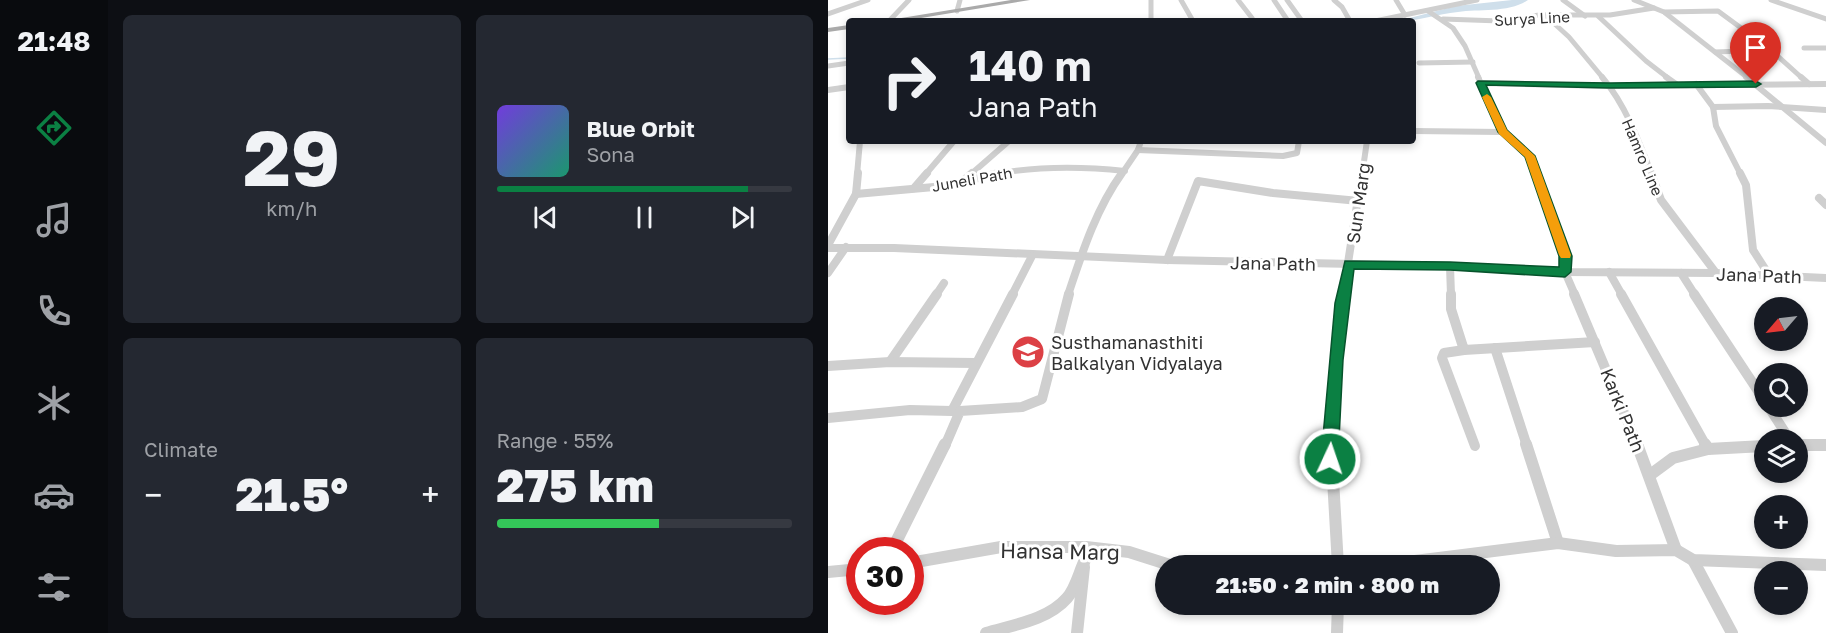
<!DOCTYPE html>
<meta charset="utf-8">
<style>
:root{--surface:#171b24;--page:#242831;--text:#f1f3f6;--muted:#9ea1a6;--line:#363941;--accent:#0b8043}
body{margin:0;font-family:"Golos Text",sans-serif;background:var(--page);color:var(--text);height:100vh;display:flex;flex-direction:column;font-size:22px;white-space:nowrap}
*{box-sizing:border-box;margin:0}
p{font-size:20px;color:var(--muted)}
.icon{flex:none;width:33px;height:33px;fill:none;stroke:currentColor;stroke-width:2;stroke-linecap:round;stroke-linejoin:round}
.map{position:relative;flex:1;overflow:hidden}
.details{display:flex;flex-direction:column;gap:15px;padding:15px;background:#0d0f14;width:720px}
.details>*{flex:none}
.banner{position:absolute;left:18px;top:18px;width:570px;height:126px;border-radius:6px;box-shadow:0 3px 9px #0003;background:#171b24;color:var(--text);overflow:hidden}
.needle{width:39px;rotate:242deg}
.controls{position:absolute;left:926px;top:297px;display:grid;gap:12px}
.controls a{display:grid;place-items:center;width:54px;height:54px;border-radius:50%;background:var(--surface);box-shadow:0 3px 9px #0003;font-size:30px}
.speed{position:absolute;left:18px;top:537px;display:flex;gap:12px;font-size:30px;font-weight:700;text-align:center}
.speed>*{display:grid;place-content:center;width:78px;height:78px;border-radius:50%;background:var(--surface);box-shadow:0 3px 9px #0003;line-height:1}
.speed .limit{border:9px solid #d22;background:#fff;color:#111}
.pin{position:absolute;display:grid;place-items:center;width:51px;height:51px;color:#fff;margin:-62px -26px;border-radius:50% 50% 50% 0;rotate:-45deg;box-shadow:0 0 6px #0007}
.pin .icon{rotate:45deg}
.me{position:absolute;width:66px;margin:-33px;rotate:3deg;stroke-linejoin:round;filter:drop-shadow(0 0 4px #0008)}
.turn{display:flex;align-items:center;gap:21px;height:126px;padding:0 24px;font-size:27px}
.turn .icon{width:78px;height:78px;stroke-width:2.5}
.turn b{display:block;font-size:42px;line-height:51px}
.big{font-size:45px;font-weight:800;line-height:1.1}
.details .widget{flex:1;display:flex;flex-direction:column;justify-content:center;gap:9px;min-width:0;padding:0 21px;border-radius:9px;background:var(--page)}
.details .dial{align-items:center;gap:0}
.dial b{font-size:78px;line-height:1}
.song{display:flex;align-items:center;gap:18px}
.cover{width:72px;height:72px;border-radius:9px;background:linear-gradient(135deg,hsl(260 70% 55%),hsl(160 70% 35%))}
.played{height:6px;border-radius:3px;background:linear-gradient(90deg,var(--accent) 85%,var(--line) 85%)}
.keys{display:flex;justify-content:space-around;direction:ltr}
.heat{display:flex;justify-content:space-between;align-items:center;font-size:33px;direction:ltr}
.charge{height:9px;border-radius:4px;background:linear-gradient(90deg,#34c759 55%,var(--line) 0)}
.details .tiles{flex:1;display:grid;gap:15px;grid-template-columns:repeat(2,1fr)}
.trip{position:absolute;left:327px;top:555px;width:345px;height:60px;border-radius:30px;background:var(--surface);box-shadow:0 3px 9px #0003;font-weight:800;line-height:60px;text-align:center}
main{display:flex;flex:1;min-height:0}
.tabs{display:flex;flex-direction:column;width:108px;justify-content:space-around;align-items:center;background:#090b0e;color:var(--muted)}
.tabs .icon{width:42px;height:42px}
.tabs .current{color:var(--accent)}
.tabs b{font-size:27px;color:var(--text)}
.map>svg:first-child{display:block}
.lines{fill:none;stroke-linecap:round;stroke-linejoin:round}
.stream{stroke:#cfdfeb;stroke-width:1.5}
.river{fill:#cfdfeb;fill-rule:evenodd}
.minor-far4{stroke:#cfcfcf;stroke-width:5}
.minor-far3{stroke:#cfcfcf;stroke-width:6}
.minor-far2{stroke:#cfcfcf;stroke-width:8}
.minor-far1{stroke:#cfcfcf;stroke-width:10}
.minor{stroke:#cfcfcf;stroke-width:12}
.primary{fill:#aaa;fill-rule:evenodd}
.route{fill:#0b8043;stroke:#07532c;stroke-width:1.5}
.slow{fill:#f59e0b}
.labels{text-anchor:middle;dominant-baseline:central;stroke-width:6;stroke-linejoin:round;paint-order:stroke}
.far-street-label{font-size:15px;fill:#323232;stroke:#fff}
.street-label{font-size:18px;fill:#323232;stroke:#fff}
.poi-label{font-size:18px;fill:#323232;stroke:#fff;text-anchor:start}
.near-street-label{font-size:21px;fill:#323232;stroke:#fff}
</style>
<main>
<nav class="tabs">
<b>21:48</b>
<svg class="icon current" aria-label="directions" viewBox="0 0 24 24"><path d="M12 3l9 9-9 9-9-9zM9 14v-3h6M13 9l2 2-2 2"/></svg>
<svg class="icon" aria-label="music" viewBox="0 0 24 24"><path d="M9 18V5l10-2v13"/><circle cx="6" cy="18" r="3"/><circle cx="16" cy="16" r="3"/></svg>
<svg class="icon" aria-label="phone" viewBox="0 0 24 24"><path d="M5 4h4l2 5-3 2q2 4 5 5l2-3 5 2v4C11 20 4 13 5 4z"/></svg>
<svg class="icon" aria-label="climate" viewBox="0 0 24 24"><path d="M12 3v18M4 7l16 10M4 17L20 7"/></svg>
<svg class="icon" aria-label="car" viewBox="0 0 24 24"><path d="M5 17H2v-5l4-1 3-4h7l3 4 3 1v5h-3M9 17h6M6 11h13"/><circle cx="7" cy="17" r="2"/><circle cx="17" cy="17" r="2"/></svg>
<svg class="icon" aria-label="filters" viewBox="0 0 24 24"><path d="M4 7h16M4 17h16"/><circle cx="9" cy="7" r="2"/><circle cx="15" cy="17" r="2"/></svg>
</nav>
<section class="details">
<div class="tiles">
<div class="widget dial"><b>29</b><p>km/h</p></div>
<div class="widget">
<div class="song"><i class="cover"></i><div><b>Blue Orbit</b><p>Sona</p></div></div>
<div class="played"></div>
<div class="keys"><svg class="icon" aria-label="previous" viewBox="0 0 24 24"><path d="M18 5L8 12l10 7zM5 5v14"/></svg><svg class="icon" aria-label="pause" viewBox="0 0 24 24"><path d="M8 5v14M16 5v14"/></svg><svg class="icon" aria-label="next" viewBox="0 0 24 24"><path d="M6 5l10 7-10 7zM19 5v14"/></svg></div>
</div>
<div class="widget"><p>Climate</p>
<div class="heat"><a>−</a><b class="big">21.5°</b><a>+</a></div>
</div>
<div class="widget"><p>Range · 55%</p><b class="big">275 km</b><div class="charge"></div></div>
</div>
</section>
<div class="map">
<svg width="998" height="633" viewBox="0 0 998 633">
<rect width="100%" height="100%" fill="#fff"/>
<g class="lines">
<polyline class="stream" points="0,59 21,58"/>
<path class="river" d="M684 0H700C682 13 651 9 630 12 609 14 591 21 570 21L628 6Z"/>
<g class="minor-far4">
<polyline points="323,0 323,21"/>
<polyline points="353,0 365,21"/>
<polyline points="410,0 424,18"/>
<polyline points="446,0 460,21"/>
<polyline points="459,0 474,21"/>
<polyline points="506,0 514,7 522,21"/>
<polyline points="568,0 577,15"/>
<polyline points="735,0 757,16"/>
<polyline points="806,0 836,12 920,78"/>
<polyline points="943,0 998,19"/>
<polyline points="129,11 132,0"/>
<polyline points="600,11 625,28 637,46 651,78"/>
<polyline points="836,12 890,11 943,50 974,78"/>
<polyline points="0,14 40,0"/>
<polyline points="718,16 741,37 775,78"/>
<polyline points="770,16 818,61 840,78"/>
<polyline points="615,19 672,21 711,15 782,15 826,8"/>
<polyline points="61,21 81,0"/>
<polyline points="547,21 649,0"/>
<polyline points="976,48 998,48"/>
<polyline points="887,52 943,50"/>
<polyline points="591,63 645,62"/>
<polyline points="0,66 21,63"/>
</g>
<g class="minor-far3">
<polyline points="650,77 674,132 702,156 709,175"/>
<path d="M774 77C797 104 811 141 824 175"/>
<polyline points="838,77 848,84"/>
<polyline points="918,77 998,143"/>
<polyline points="973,77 981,84"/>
<polyline points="653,83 782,86 998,84"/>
<polyline points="868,84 885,107 888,126 913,175"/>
<polyline points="0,90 21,87"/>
<polyline points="885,107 940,106 998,110"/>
<polyline points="585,131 674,132"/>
<polyline points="310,150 455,156 469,153 471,141"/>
<polyline points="29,175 32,141"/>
<polyline points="97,175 126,141"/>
<polyline points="142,175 181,141"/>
<path d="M161 175C206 166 251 166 297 171"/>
<polyline points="293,175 310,150 313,141"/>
<polyline points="534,175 539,141"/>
</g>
<g class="minor-far2">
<polyline points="708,173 738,257 737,272 747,295"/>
<polyline points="823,173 833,200 888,273"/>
<polyline points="912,173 918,185 925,250 941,275"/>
<polyline points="137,179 144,173"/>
<polyline points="86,188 99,173"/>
<polyline points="28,194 117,186 171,173"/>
<polyline points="991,198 998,205"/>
<polyline points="0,245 28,194 30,173"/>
<polyline points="0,248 66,248 339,260 622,266 737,272 888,273 998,278"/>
<polyline points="339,260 370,181 445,193 531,201"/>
<polyline points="622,266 623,295"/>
<polyline points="781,272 794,295"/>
<polyline points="0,273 18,247"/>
<polyline points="853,273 867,295"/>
<polyline points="108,295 116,283"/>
<polyline points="184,295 204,256"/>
<path d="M240 295C254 253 268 209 294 173"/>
<polyline points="515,295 534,173"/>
</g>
<g class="minor-far1">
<polyline points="623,294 623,309 636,350 767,342"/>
<polyline points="746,294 810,446"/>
<polyline points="793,294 878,446"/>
<polyline points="866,294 936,400"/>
<polyline points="667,348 699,446"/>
<polyline points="636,350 616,353 614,358 647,446"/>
<polyline points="62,362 109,294"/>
<polyline points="0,366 62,362 148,363"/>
<polyline points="940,406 962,440"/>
<polyline points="132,411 124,411 185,294"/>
<polyline points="0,418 82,410 124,411"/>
<polyline points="969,445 998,445"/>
<polyline points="117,446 132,411 194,407 214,399 241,294"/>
<polyline points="503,446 506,378 515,294"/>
</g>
<g class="minor">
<polyline points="503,444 510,566"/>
<polyline points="698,444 730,543"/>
<polyline points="809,444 848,550"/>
<polyline points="877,444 880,449 936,446"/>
<polyline points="969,445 998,445"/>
<polyline points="822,475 845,458 880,449"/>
<polyline points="64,550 117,444"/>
<polyline points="865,560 904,633"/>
<polyline points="82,563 173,547 258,547 301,552 345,566"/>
<polyline points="547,566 730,543 788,551 848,550 865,560 998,565"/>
<polyline points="0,572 32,569"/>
<path d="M158 633C185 625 220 620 239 598 248 588 251 572 257 560"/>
<polyline points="249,633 256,567"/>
<polyline points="509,633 510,604"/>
</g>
<g class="primary">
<polygon points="183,0 202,0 75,21 55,21"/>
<polygon points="21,25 21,29 0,32 0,28"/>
</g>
</g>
<polygon class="route" points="650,81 782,83 928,81 933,84 928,87 782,88 658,85 679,130 707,156 744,256 743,272 737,277 622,270 526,269 515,360 510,459 508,465 502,467 496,465 493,459 507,303 517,261 622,262 731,267 731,256 697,157 670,132 648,83"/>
<polygon class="slow" points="659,94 663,97 679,130 707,156 743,255 742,258 733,258 731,255 697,157 671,134 654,97"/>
<defs>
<g id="school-disc" transform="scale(1.725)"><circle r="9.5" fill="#dc4045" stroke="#fff"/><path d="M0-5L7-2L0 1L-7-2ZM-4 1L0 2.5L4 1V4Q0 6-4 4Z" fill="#fff"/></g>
</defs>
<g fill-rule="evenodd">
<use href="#school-disc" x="200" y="352"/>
</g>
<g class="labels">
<g class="far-street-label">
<text transform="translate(704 18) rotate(-3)">Surya Line</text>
<text transform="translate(815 157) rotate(67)">Hamro Line</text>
<text transform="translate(144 179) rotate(-10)">Juneli Path</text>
</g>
<g class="street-label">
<text transform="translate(530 203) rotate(-82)">Sun Marg</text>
<text transform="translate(445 263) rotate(1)">Jana Path</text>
<text transform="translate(931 275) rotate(2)">Jana Path</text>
<text transform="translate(795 410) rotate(68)">Karki Path</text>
</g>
<g class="poi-label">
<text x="223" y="342">Susthamanasthiti<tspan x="223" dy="21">Balkalyan Vidyalaya</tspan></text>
</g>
<g class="near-street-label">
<text transform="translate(232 551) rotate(1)">Hansa Marg</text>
</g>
</g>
</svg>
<div class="controls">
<a><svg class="needle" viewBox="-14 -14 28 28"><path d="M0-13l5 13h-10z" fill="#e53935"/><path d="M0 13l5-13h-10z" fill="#9ea1a6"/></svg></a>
<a><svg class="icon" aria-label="search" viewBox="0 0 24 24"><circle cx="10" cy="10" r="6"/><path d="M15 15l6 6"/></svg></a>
<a><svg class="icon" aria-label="layers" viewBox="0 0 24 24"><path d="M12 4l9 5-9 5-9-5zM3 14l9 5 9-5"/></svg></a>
<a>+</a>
<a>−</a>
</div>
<div class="speed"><div class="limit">30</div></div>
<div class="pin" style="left:928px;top:84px;background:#d93025"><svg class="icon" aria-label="arrive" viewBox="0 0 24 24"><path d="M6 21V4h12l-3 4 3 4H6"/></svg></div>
<svg class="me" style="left:502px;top:459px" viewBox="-20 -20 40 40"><circle r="17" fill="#0b8043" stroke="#fff" stroke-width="3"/><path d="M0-11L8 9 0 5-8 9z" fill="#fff"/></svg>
<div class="trip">21:50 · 2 min · 800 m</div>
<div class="banner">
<div class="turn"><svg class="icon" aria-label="right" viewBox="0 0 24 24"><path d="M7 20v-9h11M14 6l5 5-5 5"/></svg><div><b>140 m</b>Jana Path</div></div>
</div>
</div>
</main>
